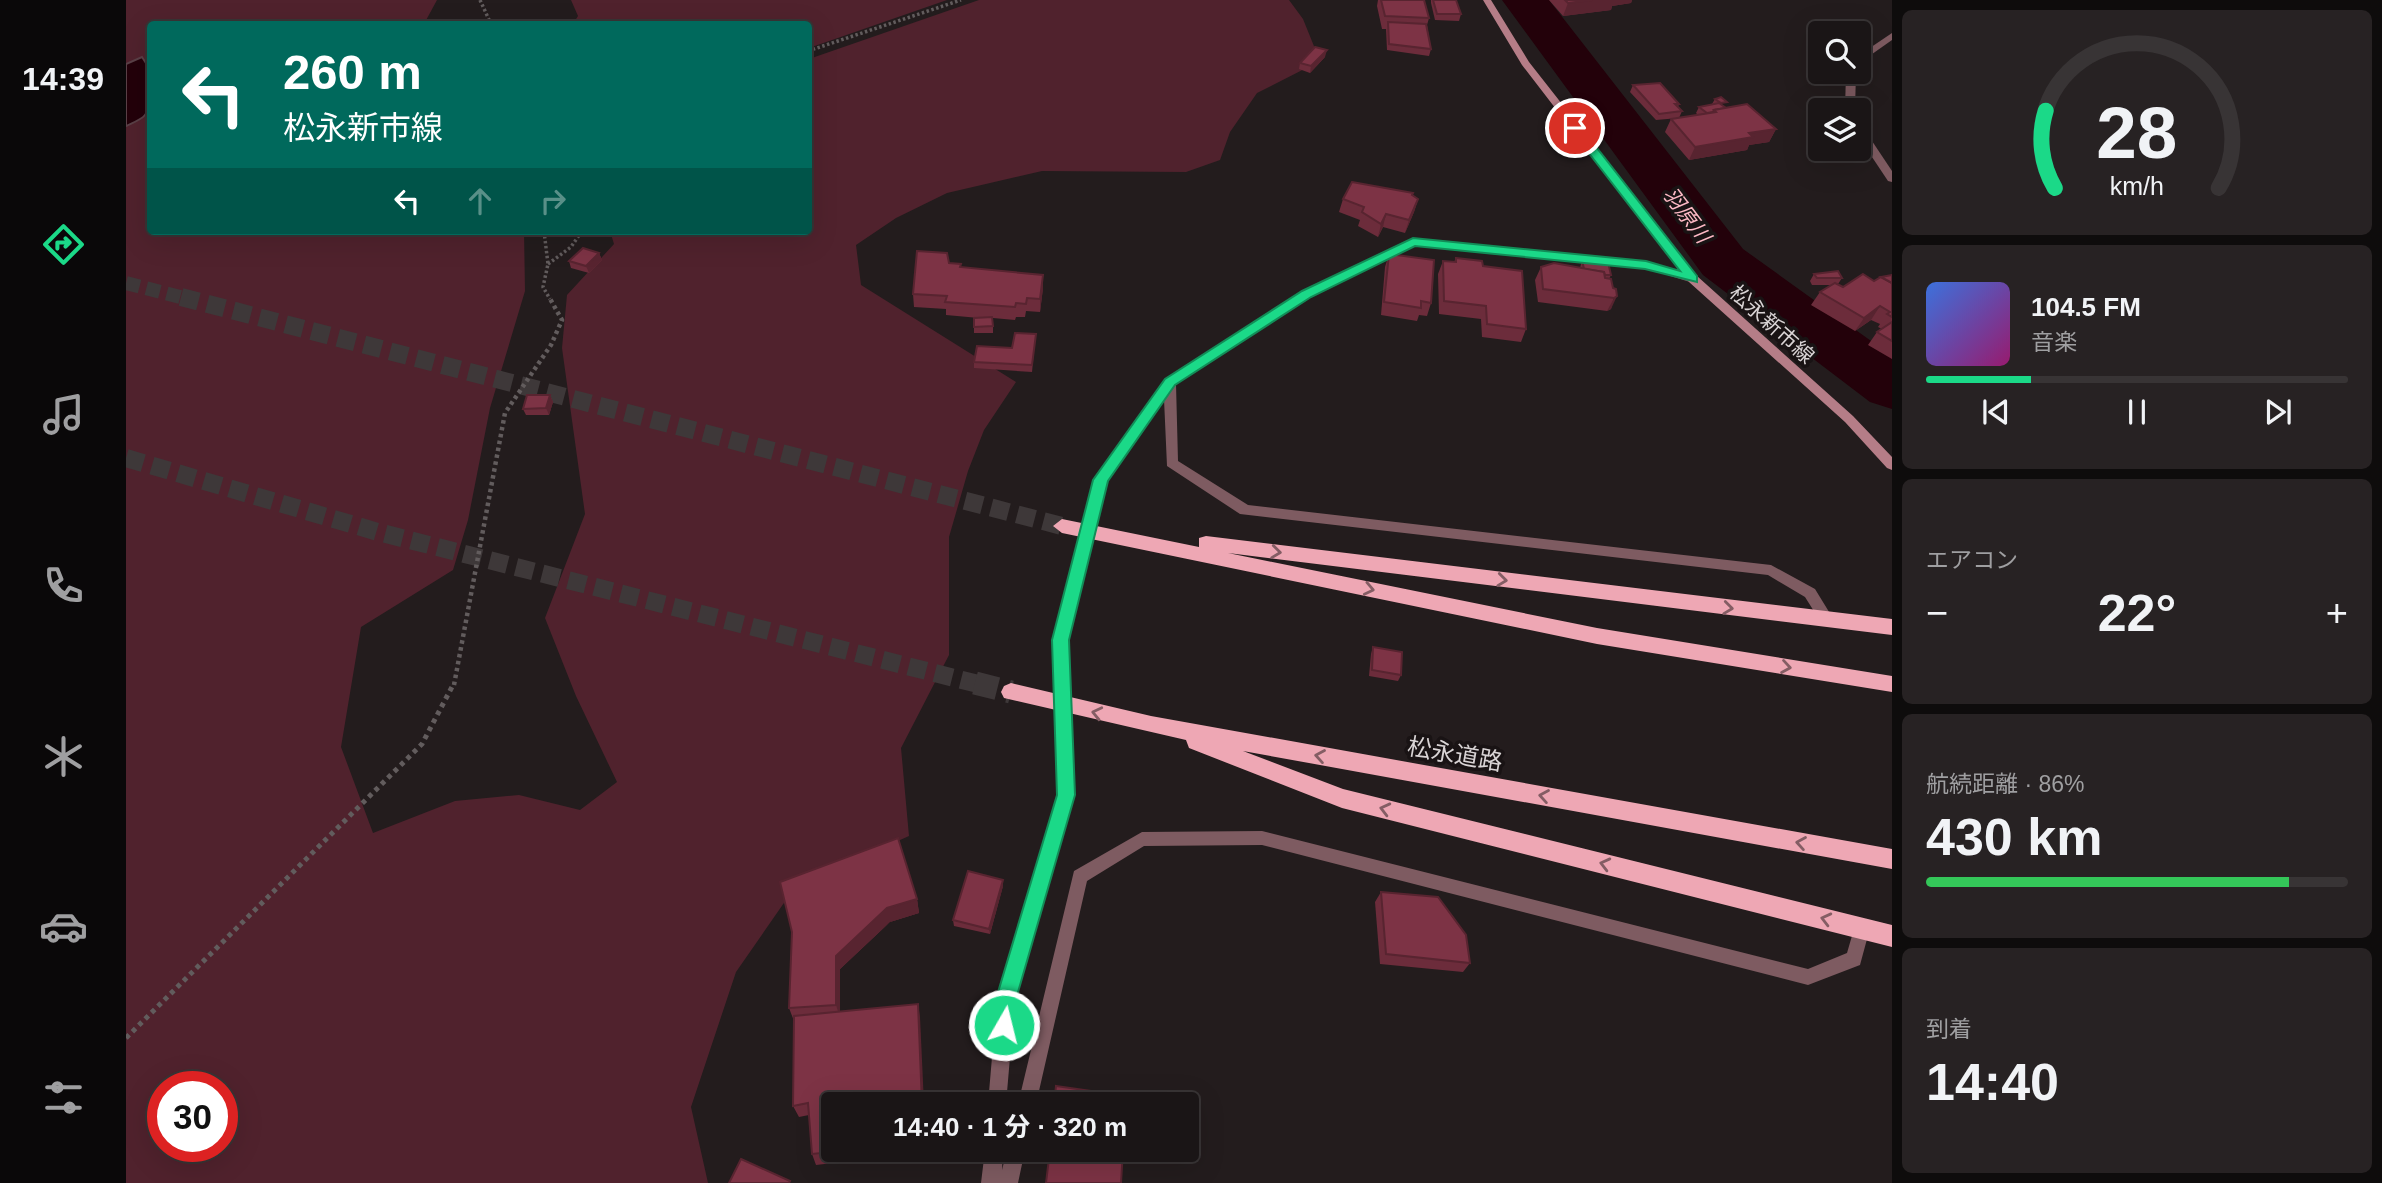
<!DOCTYPE html>
<html lang="ja">
<meta charset="utf-8">
<style>
:root{--surface:#1a1516;--page:#272223;--text:#f1f3f6;--muted:#9f9fa1;--line:#383435;--accent:#1bd988}
body{margin:0;font-family:Arial,"Noto Sans JP",sans-serif;background:var(--page);color:var(--text);height:100vh;display:flex;flex-direction:column;font-size:26px;white-space:nowrap}
*{box-sizing:border-box;margin:0}
p{font-size:23px;color:var(--muted)}
.icon{flex:none;width:38px;height:38px;fill:none;stroke:currentColor;stroke-width:2;stroke-linecap:round;stroke-linejoin:round}
.map{position:relative;flex:1;overflow:hidden}
.details{display:flex;flex-direction:column;gap:10px;padding:10px;background:#0e0c0c;width:490px}
.details>*{flex:none}
.guide{position:absolute;left:21px;top:21px;width:665px;height:214px;border-radius:7px;box-shadow:0 7px 28px #0002,0 0 0 2px var(--line);background:#00695c;color:#fff;overflow:hidden}
.tools{position:absolute;left:1682px;top:21px;display:grid;gap:14px}
.tools a{display:grid;place-items:center;width:63px;height:63px;border-radius:7px;background:var(--surface);box-shadow:0 7px 28px #0002,0 0 0 2px var(--line);font-size:35px}
.speed{position:absolute;left:21px;top:1071px;display:flex;gap:14px;font-size:35px;font-weight:700;text-align:center}
.speed>*{display:grid;place-content:center;width:91px;height:91px;border-radius:50%;background:var(--surface);box-shadow:0 7px 28px #0002,0 0 0 2px var(--line);line-height:1}
.speed .limit{border:10px solid #d22;background:#fff;color:#111}
.pin{position:absolute;display:grid;place-items:center;width:60px;height:60px;color:#fff;margin:-30px;border:4px solid #fff;border-radius:50%;box-shadow:0 2px 7px #0007}
.me{position:absolute;width:77px;margin:-38px;rotate:8deg;stroke-linejoin:round;filter:drop-shadow(0 0 5px #0008)}
.turn{display:flex;align-items:center;gap:24px;height:147px;padding:0 21px;font-size:32px}
.turn .icon{width:91px;height:91px;stroke-width:2.5}
.turn b{display:block;font-size:49px;line-height:60px}
.lanes{display:flex;align-items:center;height:66px;padding:0 21px;background:#0003;justify-content:center;gap:35px;direction:ltr}
.lanes .off{opacity:.35}
.big{font-size:52px;font-weight:700;line-height:1.1}
.details .card{flex:1;display:flex;flex-direction:column;justify-content:center;gap:10px;min-width:0;padding:0 24px;border-radius:10px;background:var(--page)}
.details .dial{align-items:center;gap:0}
.dial svg{height:182px;overflow:visible;fill:none;stroke:var(--line);stroke-width:7;stroke-linecap:round;text-anchor:middle}
.dial text{fill:var(--text);stroke:none}
.song{display:flex;align-items:center;gap:21px}
.cover{width:84px;height:84px;border-radius:10px;background:linear-gradient(135deg,hsl(220 70% 55%),hsl(320 70% 35%))}
.played{height:7px;border-radius:4px;background:linear-gradient(90deg,var(--accent) 25%,var(--line) 25%)}
.keys{display:flex;justify-content:space-around;direction:ltr}
.heat{display:flex;justify-content:space-between;align-items:center;font-size:38px;direction:ltr}
.charge{height:10px;border-radius:5px;background:linear-gradient(90deg,#34c759 86%,var(--line) 0)}
.trip{position:absolute;left:695px;top:1092px;width:378px;height:70px;border-radius:7px;background:var(--surface);box-shadow:0 7px 28px #0002,0 0 0 2px var(--line);font-weight:700;line-height:70px;text-align:center}
main{display:flex;flex:1;min-height:0}
.menu{display:flex;flex-direction:column;width:126px;justify-content:space-around;align-items:center;background:#0a0809;color:var(--muted)}
.menu .icon{width:49px;height:49px}
.menu .active{color:var(--accent)}
.menu b{font-size:32px;color:var(--text)}
.map>svg:first-child{display:block}
.green{fill:#50222d;fill-rule:evenodd}
.water{fill:#23010a;stroke:#5a4047;stroke-width:2}
.lines{fill:none;stroke-linecap:round;stroke-linejoin:round}
.river{fill:#23010a;fill-rule:evenodd}
.trunk-tunnel-far2{stroke:#3e3839;stroke-width:14;stroke-dasharray:14 7;stroke-linecap:butt}
.trunk-tunnel-far1{stroke:#3e3839;stroke-width:18;stroke-dasharray:18 9;stroke-linecap:butt}
.trunk-tunnel{stroke:#3e3839;stroke-width:23;stroke-dasharray:23 11;stroke-linecap:butt}
.path-far2{stroke:#625c5d;stroke-width:3.5;stroke-dasharray:2.5 2.5;stroke-linecap:butt}
.path-far1{stroke:#625c5d;stroke-width:4.5;stroke-dasharray:3.5 3.5;stroke-linecap:butt}
.path{stroke:#625c5d;stroke-width:5;stroke-dasharray:4.5 4.5;stroke-linecap:butt}
.minor{fill:#7e5b61;fill-rule:evenodd}
.secondary{fill:#b57d87;fill-rule:evenodd}
.trunk{fill:#eea7b4;fill-rule:evenodd}
.minor-bridge-far1{stroke:#7e5b61;stroke-width:13}
.minor-bridge{stroke:#7e5b61;stroke-width:17}
.wall{fill:#6c2c3b}
.shaded-wall{fill:#582430}
.building{fill:#7d3345;stroke:#582430;stroke-width:2}
.oneway{stroke:#845d64}
.route{fill:#1bd988;stroke:#128d58;stroke-width:2}
.labels{text-anchor:middle;dominant-baseline:central;stroke-width:7;stroke-linejoin:round;paint-order:stroke}
.far-water-label{font-size:21px;font-style:italic;fill:#fdb9c5;stroke:#191314}
.far-street-label{font-size:21px;fill:#d9d4d5;stroke:#191314}
.street-label{font-size:24px;fill:#d9d4d5;stroke:#191314}
</style>
<main>
<nav class="menu">
<b>14:39</b>
<svg class="icon active" aria-label="directions" viewBox="0 0 24 24"><path d="M12 3l9 9-9 9-9-9zM9 14v-3h6M13 9l2 2-2 2"/></svg>
<svg class="icon" aria-label="music" viewBox="0 0 24 24"><path d="M9 18V5l10-2v13"/><circle cx="6" cy="18" r="3"/><circle cx="16" cy="16" r="3"/></svg>
<svg class="icon" aria-label="phone" viewBox="0 0 24 24"><path d="M5 4h4l2 5-3 2q2 4 5 5l2-3 5 2v4C11 20 4 13 5 4z"/></svg>
<svg class="icon" aria-label="climate" viewBox="0 0 24 24"><path d="M12 3v18M4 7l16 10M4 17L20 7"/></svg>
<svg class="icon" aria-label="car" viewBox="0 0 24 24"><path d="M5 17H2v-5l4-1 3-4h7l3 4 3 1v5h-3M9 17h6M6 11h13"/><circle cx="7" cy="17" r="2"/><circle cx="17" cy="17" r="2"/></svg>
<svg class="icon" aria-label="filters" viewBox="0 0 24 24"><path d="M4 7h16M4 17h16"/><circle cx="9" cy="7" r="2"/><circle cx="15" cy="17" r="2"/></svg>
</nav>
<div class="map">
<svg width="1766" height="1183" viewBox="0 0 1766 1183">
<rect width="100%" height="100%" fill="#231c1d"/>
<g class="green">
<polygon points="0,0 311,0 298,24 24,24 24,69 15,58 0,64"/>
<polygon points="445,0 821,0 683,48 682,24 447,24 452,16"/>
<path d="M853 0H1163L1177 19 1194 61 1131 93 1104 132 1094 160 1060 172 916 171 821 193 770 218 730 245 735 285 890 382 858 430 842 471 823 537V655L775 748 783 836 669 887 610 972 565 1107 582 1183H0V126L19 116 24 105V231H398L399 291 364 408 342 520 327 570 235 627 215 747 247 833 329 801 393 795 454 810 491 782 450 696 419 618 459 514 436 348 441 295 488 244 484 231H682L683 59ZM37 1087H96V1146H37Z"/>
</g>
<path class="water" d="M16 57C26 70 32 101 19 115 15 120 6 123 0 126V64Z"/>
<g class="lines">
<polygon class="river" points="1376,0 1423,0 1617,249 1766,356 1766,409 1744,402 1577,275"/>
<polyline class="trunk-tunnel-far2" points="0,283 62,299"/>
<g class="trunk-tunnel-far1">
<polyline points="55,297 936,526"/>
<polyline points="0,458 252,532 856,685"/>
</g>
<polyline class="trunk-tunnel" points="849,683 885,692"/>
<g class="path-far2">
<polyline points="354,0 365,24"/>
<polyline points="682,51 835,0"/>
<polyline points="418,231 422,264 417,287 424,299"/>
<polyline points="422,264 445,247 456,231"/>
</g>
<polyline class="path-far1" points="328,685 379,413 425,345 436,320 423,297"/>
<polyline class="path" points="0,1038 296,744 328,683"/>
<g class="minor">
<polygon points="1766,33 1766,40 1732,64 1732,56"/>
<polygon points="1720,72 1730,72 1729,110 1719,110"/>
<polygon points="1732,125 1736,126 1766,171 1766,182 1762,181 1732,136"/>
<polygon points="1287,239 1520,261 1571,276 1573,279 1567,283 1519,268 1289,246 1185,297 1050,384 1052,461 1122,505 1645,565 1689,589 1708,620 1706,624 1696,624 1679,597 1642,575 1114,514 1041,466 1038,399 981,481 976,497 966,497 964,494 970,477 1040,379 1177,291"/>
<polygon points="934,810 940,812 942,817 889,999 880,1104 862,1104 871,999 926,817 928,812"/>
<polygon points="1136,831 1682,969 1721,953 1730,922 1736,920 1742,922 1744,928 1734,965 1682,985 1136,845 1018,846 961,881 910,1104 892,1104 948,871 1016,832"/>
<polygon points="859,1150 877,1150 876,1170 881,1150 899,1150 892,1183 855,1183"/>
</g>
<polygon class="secondary" points="1357,0 1365,0 1403,62 1571,276 1727,416 1766,457 1766,470 1761,468 1719,422 1563,282 1396,65"/>
<g class="trunk">
<polygon points="936,519 1073,547 1073,538 1080,536 1766,619 1766,635 1102,553 1471,628 1766,676 1766,692 1471,644 936,533 927,526"/>
<polygon points="885,683 1025,716 1766,849 1766,869 1117,751 1217,789 1766,925 1766,947 1216,808 1063,748 1060,740 878,698 875,692 878,686"/>
</g>
<polyline class="minor-bridge-far1" points="936,685 934,640 971,494"/>
<polyline class="minor-bridge" points="934,817 940,795 936,683"/>
</g>
<g class="wall">
<polygon points="1252,0 1298,0 1303,18 1301,25 1305,49 1303,56 1261,50 1260,29 1256,29 1251,6"/>
<polygon points="1305,0 1330,0 1335,14 1333,21 1309,20 1305,3"/>
<polygon points="1423,0 1506,0 1505,3 1486,6 1485,10 1437,16"/>
<polygon points="1199,57 1184,73 1173,69 1174,63"/>
<polygon points="1507,85 1553,104 1552,107 1556,111 1553,118 1530,120 1504,92"/>
<polygon points="1589,99 1599,107 1650,129 1643,142 1623,145 1621,150 1563,160 1539,132 1545,119 1572,115 1570,113 1573,107 1586,104"/>
<polygon points="1287,196 1292,199 1288,212 1279,233 1257,227 1252,237 1232,226 1234,220 1213,212 1217,199"/>
<polygon points="473,253 476,260 463,273 445,268 443,261"/>
<polygon points="1263,254 1305,303 1301,316 1293,315 1291,321 1255,315 1259,267"/>
<polygon points="1330,258 1357,266 1400,329 1395,342 1356,337 1355,319 1313,314 1312,274 1317,261 1328,262"/>
<polygon points="1456,260 1485,275 1483,279 1487,288 1490,289 1485,309 1481,311 1412,302 1409,280 1415,267 1454,268"/>
<polygon points="823,263 835,264 835,267 917,275 917,288 914,312 900,311 899,317 890,317 889,320 867,318 867,333 848,333 848,318 853,318 820,315 820,309 788,307 787,294"/>
<polygon points="1688,274 1716,278 1712,284 1717,287 1748,281 1766,275 1766,359 1742,345 1751,332 1756,329 1752,327 1754,324 1745,320 1729,331 1685,305 1694,292 1705,285 1686,285 1684,281"/>
<polygon points="909,341 906,372 848,368 848,362"/>
<polygon points="424,395 427,402 423,415 400,415 397,409"/>
<polygon points="1247,647 1275,675 1272,681 1243,676 1245,654"/>
<polygon points="877,886 864,934 828,926 827,920"/>
<polygon points="1255,892 1344,963 1337,972 1254,964 1249,902"/>
<polygon points="791,899 793,913 764,922 714,969 714,1012 794,1017 707,1150 800,1150 800,1152 690,1165 686,1154 683,1115 673,1117 667,1106 668,1021 663,1008"/>
</g>
<g class="shaded-wall">
<polygon points="1467,0 1506,0 1505,3 1486,6 1485,10 1437,16 1442,3"/>
<polygon points="1201,50 1199,57 1184,73 1185,66"/>
<polygon points="1650,129 1643,142 1623,145 1621,150 1563,160 1569,147 1623,133"/>
<polygon points="1292,199 1288,212 1279,233 1283,220"/>
<polygon points="1260,214 1257,227 1252,237 1255,224"/>
<polygon points="473,253 476,260 463,273 460,266"/>
<polygon points="917,275 917,288 914,312 914,299"/>
<polygon points="1491,296 1485,309 1481,311 1488,298"/>
<polygon points="1754,306 1745,320 1729,331 1738,318"/>
<polygon points="424,395 427,402 423,415 420,408"/>
<polygon points="877,880 877,886 864,934 863,929"/>
<polygon points="791,899 793,913 764,922 714,969 714,1018 710,1005 710,956 761,908"/>
<polygon points="792,1004 794,1017 798,1104 796,1104"/>
</g>
<g class="building">
<polygon points="1255,0 1298,0 1303,18 1259,16"/>
<polygon points="1307,0 1330,0 1335,14 1311,14"/>
<polygon points="1439,0 1466,0 1442,3"/>
<polygon points="1262,22 1300,24 1305,49 1263,44"/>
<polygon points="1189,47 1201,50 1185,66 1174,63"/>
<polygon points="1534,83 1553,104 1549,104 1556,111 1533,114 1507,85"/>
<polygon points="1595,97 1601,102 1595,103 1589,99"/>
<polygon points="1593,103 1600,108 1588,110 1587,112 1581,113 1573,107"/>
<polygon points="1621,104 1650,129 1623,133 1627,137 1569,147 1545,119 1590,112 1588,110"/>
<polygon points="1226,182 1287,193 1286,195 1292,199 1283,220 1260,214 1255,224 1236,212 1238,207 1217,199"/>
<polygon points="457,248 473,253 460,266 443,261"/>
<polygon points="791,251 821,253 823,263 835,264 834,267 917,275 914,299 901,298 900,304 890,303 889,307 819,302 821,296 787,294"/>
<polygon points="1263,254 1308,260 1305,303 1295,301 1295,308 1258,302"/>
<polygon points="1330,258 1356,261 1357,266 1396,271 1400,329 1361,324 1360,306 1318,301 1317,261 1330,262"/>
<polygon points="1456,260 1482,262 1485,275 1479,275 1478,272 1458,269"/>
<polygon points="1428,263 1478,272 1479,278 1485,279 1487,288 1490,289 1491,296 1488,298 1417,289 1415,267"/>
<polygon points="1712,271 1716,278 1691,278 1688,274"/>
<polygon points="1737,274 1748,281 1755,277 1766,283 1766,317 1761,314 1764,312 1754,306 1738,318 1694,292 1709,283 1717,287"/>
<polygon points="1766,275 1766,283 1755,277"/>
<polygon points="866,317 867,326 848,327 848,318"/>
<polygon points="1766,322 1766,341 1751,332"/>
<polygon points="889,333 910,334 906,365 848,362 851,346 886,348"/>
<polygon points="401,395 424,395 420,408 397,409"/>
<polygon points="1247,647 1276,652 1275,675 1246,670"/>
<polygon points="772,838 791,899 761,908 710,956 710,1005 663,1008 666,932 654,882"/>
<polygon points="842,871 877,880 863,929 827,920"/>
<polygon points="1255,892 1312,897 1340,935 1344,963 1260,954"/>
<polygon points="792,1004 796,1104 707,1104 707,1150 725,1150 686,1154 682,1103 667,1106 668,1016"/>
<polygon points="930,1086 1001,1096 1000,1104 928,1104"/>
<polygon points="924,1150 997,1150 995,1183 920,1183"/>
<polygon points="615,1159 664,1181 663,1183 603,1183"/>
</g>
<defs><path id="oneway-chevron" d="M-2-3.5L2.5 0L-2 3.5" fill="none" stroke-width="1.6" stroke-linecap="round" stroke-linejoin="round" transform="scale(1.75)"/></defs>
<g class="oneway">
<use href="#oneway-chevron" transform="translate(1150 552) rotate(7)"/>
<use href="#oneway-chevron" transform="translate(1376 580) rotate(7)"/>
<use href="#oneway-chevron" transform="translate(1243 589) rotate(12)"/>
<use href="#oneway-chevron" transform="translate(1602 608) rotate(7)"/>
<use href="#oneway-chevron" transform="translate(1660 667) rotate(9)"/>
<use href="#oneway-chevron" transform="translate(971 713) rotate(-167)"/>
<use href="#oneway-chevron" transform="translate(1194 756) rotate(-170)"/>
<use href="#oneway-chevron" transform="translate(1418 796) rotate(-170)"/>
<use href="#oneway-chevron" transform="translate(1259 809) rotate(-166)"/>
<use href="#oneway-chevron" transform="translate(1675 843) rotate(-170)"/>
<use href="#oneway-chevron" transform="translate(1479 864) rotate(-166)"/>
<use href="#oneway-chevron" transform="translate(1700 919) rotate(-166)"/>
</g>
<polygon class="route" points="1445,125 1453,125 1571,276 1571,282 1519,269 1289,246 1185,297 1049,385 982,481 943,640 949,795 890,999 885,1032 878,1035 871,1032 868,1025 870,999 931,795 926,640 967,480 1039,379 1176,291 1287,238 1520,261 1554,271 1445,130"/>
<g class="labels">
<g class="far-water-label">
<text transform="translate(1561 215) rotate(53)">羽原川</text>
</g>
<g class="far-street-label">
<text transform="translate(1646 324) rotate(42)">松永新市線</text>
</g>
<g class="street-label">
<text transform="translate(1329 754) rotate(10)">松永道路</text>
</g>
</g>
</svg>
<div class="tools">
<a><svg class="icon" aria-label="search" viewBox="0 0 24 24"><circle cx="10" cy="10" r="6"/><path d="M15 15l6 6"/></svg></a>
<a><svg class="icon" aria-label="layers" viewBox="0 0 24 24"><path d="M12 4l9 5-9 5-9-5zM3 14l9 5 9-5"/></svg></a>
</div>
<div class="speed"><div class="limit">30</div></div>
<div class="pin" style="left:1449px;top:128px;background:#d93025"><svg class="icon" aria-label="arrive" viewBox="0 0 24 24"><path d="M6 21V4h12l-3 4 3 4H6"/></svg></div>
<svg class="me" style="left:878px;top:1025px" viewBox="-20 -20 40 40"><circle r="17" fill="#1bd988" stroke="#fff" stroke-width="3"/><path d="M0-11L8 9 0 5-8 9z" fill="#fff"/></svg>
<div class="trip">14:40 · 1 分 · 320 m</div>
<div class="guide">
<div class="turn"><svg class="icon" aria-label="left" viewBox="0 0 24 24"><path d="M17 20v-9H6M10 6l-5 5 5 5"/></svg><div><b>260 m</b>松永新市線</div></div>
<div class="lanes"><svg class="icon" aria-label="left" viewBox="0 0 24 24"><path d="M17 20v-9H6M10 6l-5 5 5 5"/></svg><svg class="icon off" aria-label="ahead" viewBox="0 0 24 24"><path d="M12 20V5M6 11l6-6 6 6"/></svg><svg class="icon off" aria-label="right" viewBox="0 0 24 24"><path d="M7 20v-9h11M14 6l5 5-5 5"/></svg></div>
</div>
</div>
<section class="details">
<div class="card dial"><svg viewBox="0 0 100 80">
<path d="M14 69A42 42 0 1 1 86 69"/>
<path d="M14 69A42 42 0 0 1 10 35" stroke="#1bd988"/>
<text x="50" y="56" font-size="32" font-weight="700">28</text>
<text x="50" y="72" font-size="11">km/h</text>
</svg></div>
<div class="card">
<div class="song"><i class="cover"></i><div><b>104.5 FM</b><p>音楽</p></div></div>
<div class="played"></div>
<div class="keys"><svg class="icon" aria-label="previous" viewBox="0 0 24 24"><path d="M18 5L8 12l10 7zM5 5v14"/></svg><svg class="icon" aria-label="pause" viewBox="0 0 24 24"><path d="M8 5v14M16 5v14"/></svg><svg class="icon" aria-label="next" viewBox="0 0 24 24"><path d="M6 5l10 7-10 7zM19 5v14"/></svg></div>
</div>
<div class="card"><p>エアコン</p>
<div class="heat"><a>−</a><b class="big">22°</b><a>+</a></div>
</div>
<div class="card"><p>航続距離 · 86%</p><b class="big">430 km</b><div class="charge"></div></div>
<div class="card"><p>到着</p><b class="big">14:40</b></div>
</section>
</main>
